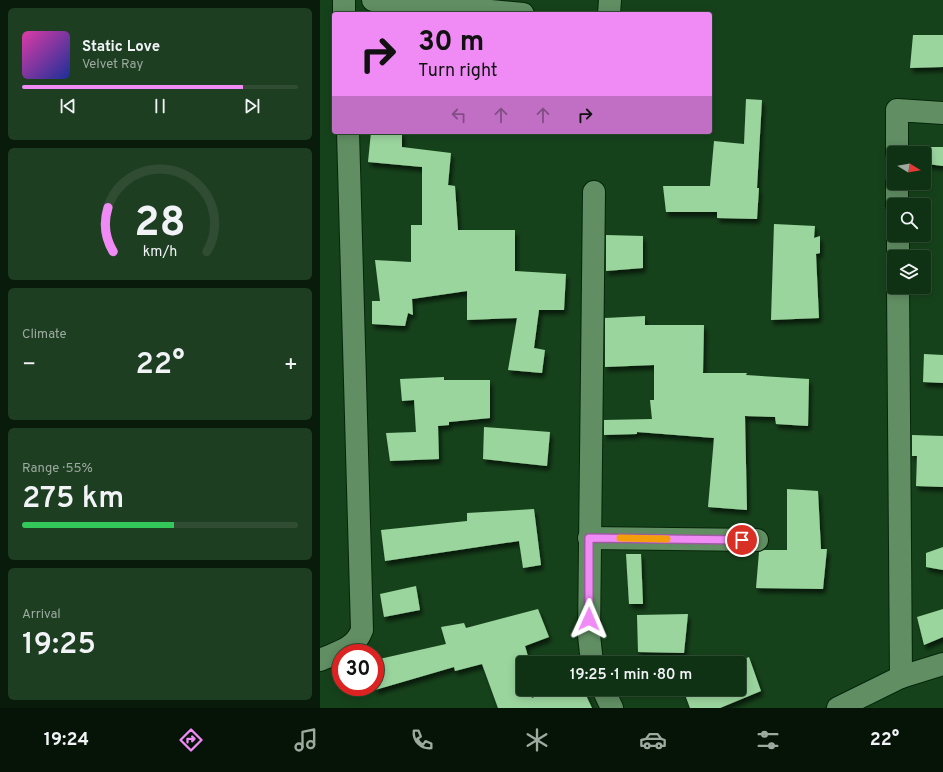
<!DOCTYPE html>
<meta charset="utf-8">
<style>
:root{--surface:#103214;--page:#1e3e22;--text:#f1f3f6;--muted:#9caaa0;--line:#304d34;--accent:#f08bf5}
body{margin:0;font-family:Overpass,sans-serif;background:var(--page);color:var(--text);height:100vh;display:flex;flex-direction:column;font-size:15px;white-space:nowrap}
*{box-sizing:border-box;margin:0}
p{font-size:13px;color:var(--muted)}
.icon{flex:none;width:22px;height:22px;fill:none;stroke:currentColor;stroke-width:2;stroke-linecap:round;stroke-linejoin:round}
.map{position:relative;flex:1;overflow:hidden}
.sheet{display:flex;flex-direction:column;gap:8px;padding:8px;background:#091c0b;width:320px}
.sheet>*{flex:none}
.guide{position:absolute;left:12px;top:12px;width:380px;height:122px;border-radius:4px;box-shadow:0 2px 10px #0003,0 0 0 1px var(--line);background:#f08bf5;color:#111;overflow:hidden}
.needle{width:26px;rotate:101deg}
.controls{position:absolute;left:567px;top:146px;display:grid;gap:8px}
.controls a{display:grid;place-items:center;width:44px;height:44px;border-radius:4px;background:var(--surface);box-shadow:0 2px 10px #0003,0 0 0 1px var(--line);font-size:20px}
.speed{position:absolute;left:12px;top:644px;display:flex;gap:8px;font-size:20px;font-weight:700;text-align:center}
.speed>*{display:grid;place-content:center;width:52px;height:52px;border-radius:50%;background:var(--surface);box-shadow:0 2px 10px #0003,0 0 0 1px var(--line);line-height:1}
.speed .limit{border:6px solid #d22;background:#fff;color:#111}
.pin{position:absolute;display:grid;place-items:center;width:34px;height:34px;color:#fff;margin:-17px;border:2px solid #fff;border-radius:50%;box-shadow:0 1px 4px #0007}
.me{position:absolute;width:44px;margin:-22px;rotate:1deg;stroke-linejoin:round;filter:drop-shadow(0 0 3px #0008)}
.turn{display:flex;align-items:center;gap:14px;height:84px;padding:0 20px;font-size:18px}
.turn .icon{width:52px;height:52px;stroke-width:2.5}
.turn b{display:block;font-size:28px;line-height:34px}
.lanes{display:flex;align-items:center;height:38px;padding:0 20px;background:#0003;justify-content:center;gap:20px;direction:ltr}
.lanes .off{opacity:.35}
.big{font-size:30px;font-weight:600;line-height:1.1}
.sheet .widget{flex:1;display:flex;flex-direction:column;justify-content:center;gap:6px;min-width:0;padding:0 14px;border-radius:6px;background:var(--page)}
.sheet .dial{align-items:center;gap:0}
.dial svg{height:104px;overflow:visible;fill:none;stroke:var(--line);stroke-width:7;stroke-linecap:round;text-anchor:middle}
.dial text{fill:var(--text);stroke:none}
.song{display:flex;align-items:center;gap:12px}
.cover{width:48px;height:48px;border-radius:6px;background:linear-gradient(135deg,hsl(320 70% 55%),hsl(230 70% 35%))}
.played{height:4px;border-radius:2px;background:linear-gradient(90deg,var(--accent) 80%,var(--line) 80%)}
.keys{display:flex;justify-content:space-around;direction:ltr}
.heat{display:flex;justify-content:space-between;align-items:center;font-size:22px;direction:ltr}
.charge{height:6px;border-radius:3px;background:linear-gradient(90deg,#34c759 55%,var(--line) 0)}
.trip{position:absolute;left:196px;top:656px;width:230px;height:40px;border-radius:4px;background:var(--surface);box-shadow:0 2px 10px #0003,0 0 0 1px var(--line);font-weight:600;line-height:40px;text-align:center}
.tab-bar{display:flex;height:64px;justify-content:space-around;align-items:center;background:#061408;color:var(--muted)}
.tab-bar .icon{width:28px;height:28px}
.tab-bar .selected{color:var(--accent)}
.tab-bar b{font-size:18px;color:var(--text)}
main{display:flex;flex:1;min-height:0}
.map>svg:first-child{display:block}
.building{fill:#9bd59e;filter:url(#shadow)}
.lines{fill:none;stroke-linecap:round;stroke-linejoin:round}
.minor-casing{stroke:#052609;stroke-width:24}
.minor{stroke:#618e63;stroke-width:22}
.route-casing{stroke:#9c5a9f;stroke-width:10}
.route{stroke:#f08bf5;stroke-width:7}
.slow{stroke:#f59e0b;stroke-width:7}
</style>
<main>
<section class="sheet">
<div class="widget">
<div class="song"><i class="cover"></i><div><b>Static Love</b><p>Velvet Ray</p></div></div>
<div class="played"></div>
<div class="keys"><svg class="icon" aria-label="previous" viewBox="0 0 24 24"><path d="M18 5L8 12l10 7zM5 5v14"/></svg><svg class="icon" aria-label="pause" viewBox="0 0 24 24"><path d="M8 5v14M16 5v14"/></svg><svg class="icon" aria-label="next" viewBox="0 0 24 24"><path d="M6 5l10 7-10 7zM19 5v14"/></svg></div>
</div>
<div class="widget dial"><svg viewBox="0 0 100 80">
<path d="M14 69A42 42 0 1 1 86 69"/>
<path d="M14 69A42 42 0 0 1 10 35" stroke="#f08bf5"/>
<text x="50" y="56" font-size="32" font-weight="700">28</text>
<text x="50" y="72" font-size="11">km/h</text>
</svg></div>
<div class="widget"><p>Climate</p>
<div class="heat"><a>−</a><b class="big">22°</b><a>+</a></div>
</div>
<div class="widget"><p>Range · 55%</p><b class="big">275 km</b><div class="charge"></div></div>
<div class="widget"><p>Arrival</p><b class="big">19:25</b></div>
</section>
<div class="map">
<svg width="623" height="708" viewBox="0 0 623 708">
<defs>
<filter id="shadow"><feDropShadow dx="2.5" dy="4.5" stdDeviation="2" flood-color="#0009"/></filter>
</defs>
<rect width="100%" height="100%" fill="#16421b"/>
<g class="building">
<polygon points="593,35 623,35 623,67 590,68"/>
<polygon points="426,99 442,100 437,188 439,188 437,219 397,218 397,212 346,212 343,186 390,186 394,141 424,144"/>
<polygon points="51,132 82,132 82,147 131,153 128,185 135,186 138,230 195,230 195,271 246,274 244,310 219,310 214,348 225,350 222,373 188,370 197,318 147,320 147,291 92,299 93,315 88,313 85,326 52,324 52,301 60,301 55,260 91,262 91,225 102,225 102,167 48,162"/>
<polygon points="607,147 623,147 623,166 607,164"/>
<polygon points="454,224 495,226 494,238 500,236 500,253 496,254 499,318 451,320"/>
<polygon points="286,235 323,236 323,268 286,271"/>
<polygon points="325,316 325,325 384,325 383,373 427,373 426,375 489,379 488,426 456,424 455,417 425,416 427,510 388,507 394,438 317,432 317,434 284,435 284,420 332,419 330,400 334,400 334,365 285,367 285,318"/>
<polygon points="604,354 623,355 623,383 603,382"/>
<polygon points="124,377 124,380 170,380 170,418 129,422 129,425 118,426 119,459 70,461 66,433 96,432 94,400 82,401 80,379"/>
<polygon points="164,427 230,432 227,466 163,459"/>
<polygon points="592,435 623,436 623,487 596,486 597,456 592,456"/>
<polygon points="467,489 498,491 501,549 507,549 503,589 436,588 439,552 444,550 467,550"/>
<polygon points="214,509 221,565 203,568 199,541 65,561 61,530 147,521 147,513"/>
<polygon points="623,547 623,570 606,567 606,553"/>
<polygon points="306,554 321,554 323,604 309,604"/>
<polygon points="96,586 100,610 64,617 60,594"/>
<polygon points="218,609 229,637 205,646 210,663 195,663 203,679 203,689 208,689 212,698 232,689 263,689 272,708 178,708 162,664 135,671 134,667 55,690 55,660 126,644 121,627 144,623 146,628"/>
<polygon points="623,609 623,637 604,645 597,617"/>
<polygon points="368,614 364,653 318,652 317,615"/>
<polygon points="429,657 441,691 400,708 370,708 363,689 419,689 419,663 414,663"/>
</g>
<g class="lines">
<g class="minor-casing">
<g id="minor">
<polyline points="24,0 24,14"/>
<polyline points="53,0 203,14"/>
<polyline points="289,14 290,0"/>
<polyline points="577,153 577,110 623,113"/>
<polyline points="577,183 577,205"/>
<polyline points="578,235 578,257"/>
<polyline points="578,287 581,677"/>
<polyline points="269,538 437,540"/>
<path d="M0 660C18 652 35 649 42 630L28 132"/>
<polyline points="272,663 269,635 274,192"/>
<polyline points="283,689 292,708"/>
<polyline points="518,708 581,677 623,664"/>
</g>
</g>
<use href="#minor" class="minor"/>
</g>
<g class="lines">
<g class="route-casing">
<polyline id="route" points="269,619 269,538 422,540"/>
</g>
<use href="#route" class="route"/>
<polyline class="slow" points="300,538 347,539"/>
</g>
</svg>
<div class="controls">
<a><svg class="needle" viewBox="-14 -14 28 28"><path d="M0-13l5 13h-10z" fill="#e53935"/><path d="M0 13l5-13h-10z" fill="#9caaa0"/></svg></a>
<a><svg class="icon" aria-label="search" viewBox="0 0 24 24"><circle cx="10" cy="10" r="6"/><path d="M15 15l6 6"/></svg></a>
<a><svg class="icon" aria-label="layers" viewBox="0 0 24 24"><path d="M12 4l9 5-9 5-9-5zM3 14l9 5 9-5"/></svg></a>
</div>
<div class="speed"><div class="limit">30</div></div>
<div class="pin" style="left:422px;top:540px;background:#d93025"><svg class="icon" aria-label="arrive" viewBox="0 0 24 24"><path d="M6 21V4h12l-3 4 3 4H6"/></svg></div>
<svg class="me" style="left:269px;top:619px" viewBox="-20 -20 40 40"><path d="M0-17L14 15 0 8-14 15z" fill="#f08bf5" stroke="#fff" stroke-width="4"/></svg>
<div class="trip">19:25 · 1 min · 80 m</div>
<div class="guide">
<div class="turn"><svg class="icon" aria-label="right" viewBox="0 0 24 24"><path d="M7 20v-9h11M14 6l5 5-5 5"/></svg><div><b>30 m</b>Turn right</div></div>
<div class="lanes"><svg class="icon off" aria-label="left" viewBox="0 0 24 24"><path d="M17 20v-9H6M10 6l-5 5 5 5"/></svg><svg class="icon off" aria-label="ahead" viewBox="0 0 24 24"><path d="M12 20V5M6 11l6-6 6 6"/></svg><svg class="icon off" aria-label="ahead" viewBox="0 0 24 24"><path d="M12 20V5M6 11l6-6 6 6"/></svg><svg class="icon" aria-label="right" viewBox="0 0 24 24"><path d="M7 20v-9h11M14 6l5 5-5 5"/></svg></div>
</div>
</div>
</main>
<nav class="tab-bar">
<b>19:24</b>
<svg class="icon selected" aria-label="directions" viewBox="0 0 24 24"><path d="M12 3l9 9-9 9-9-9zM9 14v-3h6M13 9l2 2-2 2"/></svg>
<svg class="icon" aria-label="music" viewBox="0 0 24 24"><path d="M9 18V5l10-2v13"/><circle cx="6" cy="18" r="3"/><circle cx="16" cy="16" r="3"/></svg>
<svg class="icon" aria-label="phone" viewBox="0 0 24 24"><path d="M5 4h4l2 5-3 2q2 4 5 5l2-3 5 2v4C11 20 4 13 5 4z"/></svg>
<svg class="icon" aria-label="climate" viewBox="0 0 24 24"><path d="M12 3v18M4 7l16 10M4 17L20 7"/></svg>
<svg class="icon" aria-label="car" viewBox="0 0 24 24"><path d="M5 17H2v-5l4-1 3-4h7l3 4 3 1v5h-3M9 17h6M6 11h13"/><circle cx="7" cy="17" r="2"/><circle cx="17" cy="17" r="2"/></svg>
<svg class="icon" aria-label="filters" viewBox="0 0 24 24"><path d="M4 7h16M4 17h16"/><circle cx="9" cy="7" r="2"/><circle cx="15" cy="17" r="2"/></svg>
<b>22°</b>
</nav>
